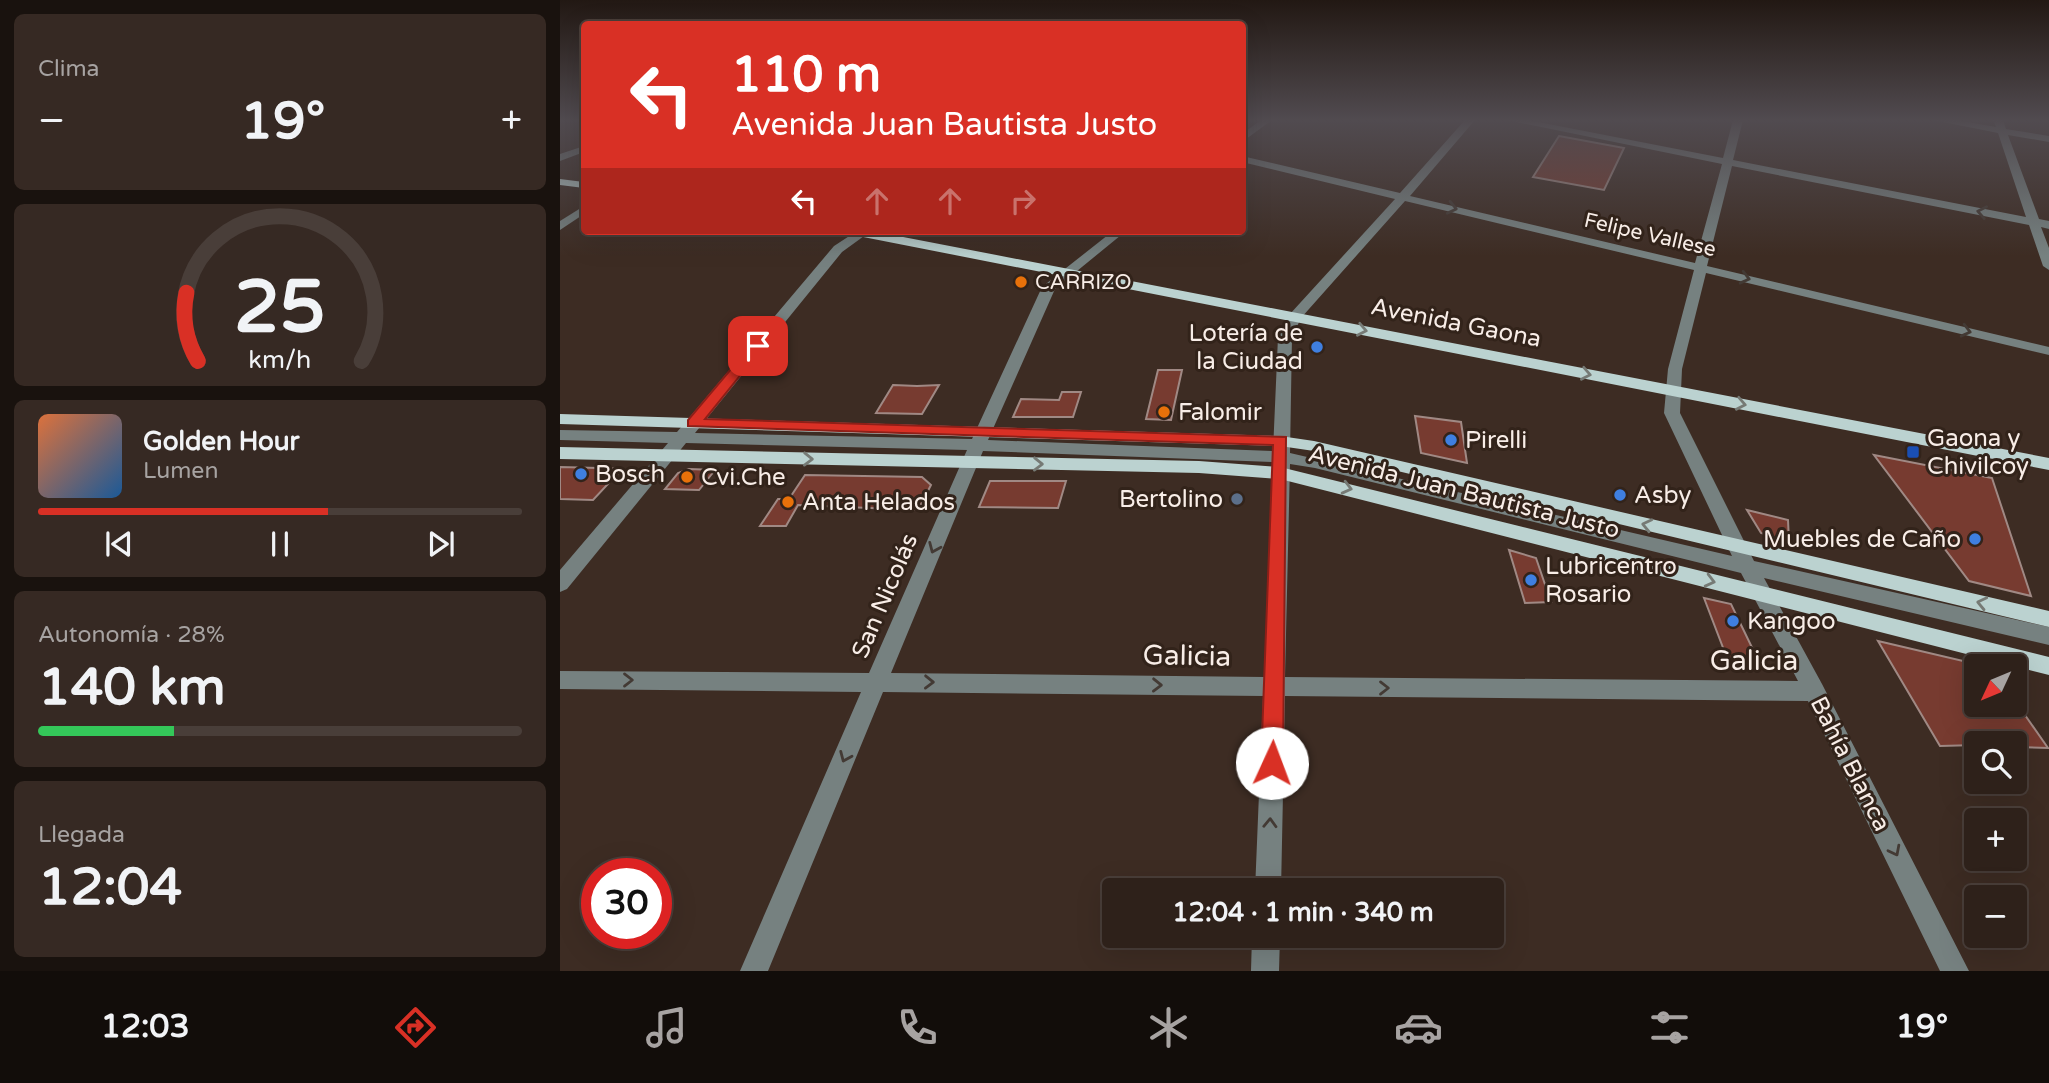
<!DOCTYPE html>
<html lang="es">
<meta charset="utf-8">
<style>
:root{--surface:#2e211a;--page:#362923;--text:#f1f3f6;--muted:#a7a3a2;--line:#493e39;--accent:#d93025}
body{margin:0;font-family:"Varela Round",sans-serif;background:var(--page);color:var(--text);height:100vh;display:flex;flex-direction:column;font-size:26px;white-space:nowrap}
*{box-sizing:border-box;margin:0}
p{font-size:23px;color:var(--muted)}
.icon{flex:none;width:38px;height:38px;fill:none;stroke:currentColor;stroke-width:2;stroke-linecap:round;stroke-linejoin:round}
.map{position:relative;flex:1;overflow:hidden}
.panel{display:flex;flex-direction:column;gap:14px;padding:14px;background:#19120e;width:560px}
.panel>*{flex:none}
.hud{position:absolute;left:21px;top:21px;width:665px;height:214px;border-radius:7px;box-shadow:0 7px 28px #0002,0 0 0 2px var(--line);background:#d93025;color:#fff;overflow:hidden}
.needle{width:46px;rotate:226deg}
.tools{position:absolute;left:1404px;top:654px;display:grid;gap:14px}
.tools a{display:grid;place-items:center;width:63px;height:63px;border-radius:7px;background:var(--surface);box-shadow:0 7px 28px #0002,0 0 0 2px var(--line);font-size:35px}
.speed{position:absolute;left:21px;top:858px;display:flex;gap:14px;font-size:35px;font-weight:700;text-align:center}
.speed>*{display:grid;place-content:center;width:91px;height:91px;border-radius:50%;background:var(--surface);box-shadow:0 7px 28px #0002,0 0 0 2px var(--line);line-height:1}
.speed .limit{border:10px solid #d22;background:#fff;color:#111}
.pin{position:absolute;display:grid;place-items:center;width:60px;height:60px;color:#fff;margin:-30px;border-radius:14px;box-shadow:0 4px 10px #0006}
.me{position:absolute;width:77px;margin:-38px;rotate:2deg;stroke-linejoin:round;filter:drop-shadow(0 0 5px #0008)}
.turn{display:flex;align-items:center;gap:24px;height:147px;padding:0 35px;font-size:32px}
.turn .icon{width:91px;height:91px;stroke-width:2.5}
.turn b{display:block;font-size:49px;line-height:60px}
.lanes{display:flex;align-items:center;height:66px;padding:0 35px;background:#0003;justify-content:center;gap:35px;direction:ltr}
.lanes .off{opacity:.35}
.big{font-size:52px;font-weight:800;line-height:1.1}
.panel .tile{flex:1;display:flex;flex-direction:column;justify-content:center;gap:10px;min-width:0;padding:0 24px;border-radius:10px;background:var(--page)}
.panel .dial{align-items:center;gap:0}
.dial svg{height:182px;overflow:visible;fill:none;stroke:var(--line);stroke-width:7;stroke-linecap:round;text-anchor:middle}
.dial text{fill:var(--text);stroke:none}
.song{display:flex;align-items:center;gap:21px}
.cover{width:84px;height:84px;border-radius:10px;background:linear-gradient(135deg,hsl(20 70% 55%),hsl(210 70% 35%))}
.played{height:7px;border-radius:4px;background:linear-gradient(90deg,var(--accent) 60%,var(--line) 60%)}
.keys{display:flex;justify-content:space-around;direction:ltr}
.heat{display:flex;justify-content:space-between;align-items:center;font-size:38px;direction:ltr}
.charge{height:10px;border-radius:5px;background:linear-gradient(90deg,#34c759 28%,var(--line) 0)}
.trip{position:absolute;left:542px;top:878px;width:402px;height:70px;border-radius:7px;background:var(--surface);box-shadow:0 7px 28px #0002,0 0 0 2px var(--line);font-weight:800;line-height:70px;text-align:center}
.tabs{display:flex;height:112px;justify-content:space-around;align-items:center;background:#120d0a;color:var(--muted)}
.tabs .icon{width:49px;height:49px}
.tabs .on{color:var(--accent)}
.tabs b{font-size:32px;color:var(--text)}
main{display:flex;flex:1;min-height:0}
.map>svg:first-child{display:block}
.building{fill:#773b30;stroke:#a08984;stroke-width:2}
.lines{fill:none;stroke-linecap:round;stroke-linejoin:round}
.minor{fill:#768180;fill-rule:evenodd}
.major{fill:#bbd2d0;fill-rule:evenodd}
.oneway{stroke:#433a34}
.oneway2{stroke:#767a75}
.route{fill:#d93025;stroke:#8d1f18;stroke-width:2}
.food-dot{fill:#e8710a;stroke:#32231a;stroke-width:2.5}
.shop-dot{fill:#3f7fe0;stroke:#32231a;stroke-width:2.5}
.transit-dot{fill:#1a4fb4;stroke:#32231a;stroke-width:2.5}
.service-dot{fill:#5c6f8a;stroke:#32231a;stroke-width:2.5}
.labels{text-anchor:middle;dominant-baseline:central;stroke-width:6;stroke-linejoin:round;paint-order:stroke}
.far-street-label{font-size:21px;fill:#f8ede7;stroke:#32231a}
.far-poi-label{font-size:21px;fill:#f8ede7;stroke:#32231a;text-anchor:start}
.street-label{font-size:24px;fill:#f8ede7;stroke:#32231a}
.poi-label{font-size:24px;fill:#f8ede7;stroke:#32231a;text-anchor:start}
.near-street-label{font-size:28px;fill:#f8ede7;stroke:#32231a}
</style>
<main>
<section class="panel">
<div class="tile"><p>Clima</p>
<div class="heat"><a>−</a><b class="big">19°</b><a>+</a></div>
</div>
<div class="tile dial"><svg viewBox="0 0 100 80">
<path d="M14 69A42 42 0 1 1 86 69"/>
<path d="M14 69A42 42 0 0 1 9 39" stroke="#d93025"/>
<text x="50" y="56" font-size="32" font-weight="700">25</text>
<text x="50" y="72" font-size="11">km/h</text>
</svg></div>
<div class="tile">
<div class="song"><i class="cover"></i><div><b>Golden Hour</b><p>Lumen</p></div></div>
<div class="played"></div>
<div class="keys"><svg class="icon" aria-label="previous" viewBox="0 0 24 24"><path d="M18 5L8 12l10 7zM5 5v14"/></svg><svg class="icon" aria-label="pause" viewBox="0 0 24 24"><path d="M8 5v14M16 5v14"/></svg><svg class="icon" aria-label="next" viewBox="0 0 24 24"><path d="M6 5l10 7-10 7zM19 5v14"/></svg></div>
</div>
<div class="tile"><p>Autonomía · 28%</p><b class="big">140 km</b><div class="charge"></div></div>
<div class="tile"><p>Llegada</p><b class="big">12:04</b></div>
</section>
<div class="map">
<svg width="1489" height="971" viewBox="0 0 1489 971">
<rect width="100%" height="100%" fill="#3d2c23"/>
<g class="building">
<polygon points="999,136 1064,148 1044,190 973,177"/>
<polygon points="598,370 622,370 611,420 586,419"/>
<polygon points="333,385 357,386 379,385 362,414 316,413"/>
<polygon points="502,392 521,392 513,417 453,417 461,399 499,400"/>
<polygon points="855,416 901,422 907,463 861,453"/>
<polygon points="1314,455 1432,478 1471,596 1409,581"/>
<polygon points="0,467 39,468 62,469 33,500 0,499"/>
<polygon points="129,469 155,470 139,490 105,489 118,473"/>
<polygon points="245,475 362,477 371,485 358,510 238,505 226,526 200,526 218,499 229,499"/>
<polygon points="430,481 506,481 498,508 419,507"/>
<polygon points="1187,510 1228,520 1229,542 1201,533"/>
<polygon points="949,550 976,558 991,602 965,603"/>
<polygon points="1144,598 1171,604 1198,660 1167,658"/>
<polygon points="1318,641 1416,664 1416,705 1458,705 1488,748 1454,747 1454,744 1380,746"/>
</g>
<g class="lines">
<g class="minor">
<polygon points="701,120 712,120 682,142 682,134"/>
<path d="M905 120H915L850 196 1135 263 1162 164 947 120H968L1163 158 1173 120H1183L1173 160 1466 217 1438 133 1373 120H1396L1436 127 1433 120H1443L1446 129 1489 136V142L1448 135 1479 219 1489 221V229L1481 227 1489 248V270L1483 266 1469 225 1172 166 1147 266 1489 347V355L1146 273 1122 369 1120 413 1194 561 1489 627V645L1204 578 1262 684 1409 971H1380L1248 701 725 696 721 891H695L703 696 323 692 208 971H180L301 692 0 689V671L309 673 407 450 126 443 7 589 0 592V570L108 443 0 440V430L117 432 274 246 297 231H311L282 252 135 433 412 439 482 287 553 231H566L495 289 428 440 713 451 718 337 730 314 835 199 682 162V156L840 193ZM845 201 1134 270 1108 369 1104 413 1172 556 730 453 732 337 741 318ZM423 451 713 462 704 677 331 673ZM730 464 755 468 1181 573 1238 681 725 677Z"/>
<polygon points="24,146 24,152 0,161 0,154"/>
<polygon points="24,206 24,214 0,230 0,221"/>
<polygon points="692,936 720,936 719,971 691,971"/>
</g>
<g class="major">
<polygon points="0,179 24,182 24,188 0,185"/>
<polygon points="287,231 312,231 1489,458 1489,470 293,235"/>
<polygon points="0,414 720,436 754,441 1489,611 1489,627 754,451 720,446 0,424"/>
<polygon points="0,447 639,461 720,467 1489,657 1489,675 720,479 639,473 0,459"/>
</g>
</g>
<defs><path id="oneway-chevron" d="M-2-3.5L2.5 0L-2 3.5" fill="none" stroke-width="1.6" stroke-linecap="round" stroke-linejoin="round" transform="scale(1.75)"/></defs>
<g class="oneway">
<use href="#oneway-chevron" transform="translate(892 208) rotate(13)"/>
<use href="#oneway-chevron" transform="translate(1422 212) rotate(-169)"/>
<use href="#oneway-chevron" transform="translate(1185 278) rotate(14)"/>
<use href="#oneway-chevron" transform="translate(1406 331) rotate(14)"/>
<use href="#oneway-chevron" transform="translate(374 548) rotate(113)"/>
<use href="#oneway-chevron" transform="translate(68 680)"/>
<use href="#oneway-chevron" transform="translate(369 682) rotate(1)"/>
<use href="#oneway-chevron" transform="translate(597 685) rotate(1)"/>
<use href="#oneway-chevron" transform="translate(824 688)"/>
<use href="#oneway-chevron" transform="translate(285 757) rotate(113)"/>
<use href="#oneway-chevron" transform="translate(710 823) rotate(-88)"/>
<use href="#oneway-chevron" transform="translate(1335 851) rotate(63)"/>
</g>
<g class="oneway2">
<use href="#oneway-chevron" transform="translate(802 330) rotate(11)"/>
<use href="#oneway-chevron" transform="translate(1026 374) rotate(11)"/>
<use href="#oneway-chevron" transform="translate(1181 404) rotate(11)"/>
<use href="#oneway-chevron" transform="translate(248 459) rotate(1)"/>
<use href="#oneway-chevron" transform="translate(478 464) rotate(1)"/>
<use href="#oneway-chevron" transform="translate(787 488) rotate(14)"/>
<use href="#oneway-chevron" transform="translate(1087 525) rotate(-167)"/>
<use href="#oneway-chevron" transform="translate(1150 581) rotate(14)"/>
<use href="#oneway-chevron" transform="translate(1422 603) rotate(-167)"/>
</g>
<linearGradient id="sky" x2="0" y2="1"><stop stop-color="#221813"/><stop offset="0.47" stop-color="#514b50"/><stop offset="1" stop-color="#514b50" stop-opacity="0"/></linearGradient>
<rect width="1489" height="256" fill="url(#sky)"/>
<polygon class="route" points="193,343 204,346 145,419 726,437 723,763 719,770 712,773 704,770 701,763 713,445 128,426 128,420"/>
<g class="food-dot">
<circle cx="461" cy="282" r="7"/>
<circle cx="604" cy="412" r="7"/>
<circle cx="127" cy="477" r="7"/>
<circle cx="228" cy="502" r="7"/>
</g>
<g class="shop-dot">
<circle cx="757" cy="347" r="7"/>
<circle cx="891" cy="440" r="7"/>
<circle cx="21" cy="474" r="7"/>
<circle cx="1060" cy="495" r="7"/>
<circle cx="1415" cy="539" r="7"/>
<circle cx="971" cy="580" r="7"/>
<circle cx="1173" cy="621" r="7"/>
</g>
<rect class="transit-dot" x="1346" y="445" width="14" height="14" rx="3.5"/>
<circle class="service-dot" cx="677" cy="499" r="7"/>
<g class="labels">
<g class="far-street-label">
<text transform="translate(1090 235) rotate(13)">Felipe Vallese</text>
</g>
<g class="far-poi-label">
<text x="475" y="282">CARRIZO</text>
</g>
<g class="street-label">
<text transform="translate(896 323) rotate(11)">Avenida Gaona</text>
<text transform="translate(904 492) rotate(14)">Avenida Juan Bautista Justo</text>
<text transform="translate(325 596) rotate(-67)">San Nicolás</text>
<text transform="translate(1290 764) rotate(63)">Bahía Blanca</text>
</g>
<g class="poi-label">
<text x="743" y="333" text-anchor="end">Lotería de<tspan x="743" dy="28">la Ciudad</tspan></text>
<text x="618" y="412">Falomir</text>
<text x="1367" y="438">Gaona y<tspan x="1367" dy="28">Chivilcoy</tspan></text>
<text x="905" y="440">Pirelli</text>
<text x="35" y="474">Bosch</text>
<text x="141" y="477">Cvi.Che</text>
<text x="1074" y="495">Asby</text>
<text x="663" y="499" text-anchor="end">Bertolino</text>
<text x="242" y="502">Anta Helados</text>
<text x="1401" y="539" text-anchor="end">Muebles de Caño</text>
<text x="985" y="566">Lubricentro<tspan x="985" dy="28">Rosario</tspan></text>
<text x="1187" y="621">Kangoo</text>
</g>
<g class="near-street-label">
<text transform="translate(627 656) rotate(1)">Galicia</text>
<text x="1194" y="661">Galicia</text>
</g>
</g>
</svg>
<div class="tools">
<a><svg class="needle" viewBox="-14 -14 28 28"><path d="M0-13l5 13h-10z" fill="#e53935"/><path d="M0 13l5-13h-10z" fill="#a7a3a2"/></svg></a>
<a><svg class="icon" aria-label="search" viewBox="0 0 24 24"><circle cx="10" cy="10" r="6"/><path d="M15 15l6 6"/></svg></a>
<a>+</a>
<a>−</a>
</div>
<div class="speed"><div class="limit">30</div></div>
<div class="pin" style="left:198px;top:346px;background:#d93025"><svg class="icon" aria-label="arrive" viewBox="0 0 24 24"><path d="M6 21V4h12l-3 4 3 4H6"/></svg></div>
<svg class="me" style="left:712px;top:763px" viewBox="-20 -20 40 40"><circle r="19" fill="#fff"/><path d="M0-13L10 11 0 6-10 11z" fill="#d93025"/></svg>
<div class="trip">12:04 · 1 min · 340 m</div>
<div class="hud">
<div class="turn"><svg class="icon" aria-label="left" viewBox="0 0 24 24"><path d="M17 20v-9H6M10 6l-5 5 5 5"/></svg><div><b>110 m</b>Avenida Juan Bautista Justo</div></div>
<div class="lanes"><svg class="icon" aria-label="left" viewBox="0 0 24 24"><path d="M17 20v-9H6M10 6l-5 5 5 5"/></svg><svg class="icon off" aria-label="ahead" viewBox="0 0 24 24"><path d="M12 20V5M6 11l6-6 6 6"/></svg><svg class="icon off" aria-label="ahead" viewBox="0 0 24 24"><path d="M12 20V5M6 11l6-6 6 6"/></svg><svg class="icon off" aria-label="right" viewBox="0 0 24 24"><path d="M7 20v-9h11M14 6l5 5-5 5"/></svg></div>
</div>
</div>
</main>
<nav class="tabs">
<b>12:03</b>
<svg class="icon on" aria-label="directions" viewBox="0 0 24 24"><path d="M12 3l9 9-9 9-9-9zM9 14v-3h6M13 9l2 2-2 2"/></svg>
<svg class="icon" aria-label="music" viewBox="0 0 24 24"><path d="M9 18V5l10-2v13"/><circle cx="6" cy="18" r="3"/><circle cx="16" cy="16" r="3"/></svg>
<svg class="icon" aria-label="phone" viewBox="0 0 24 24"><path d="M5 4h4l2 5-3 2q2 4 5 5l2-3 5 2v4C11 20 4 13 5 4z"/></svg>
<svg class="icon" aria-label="climate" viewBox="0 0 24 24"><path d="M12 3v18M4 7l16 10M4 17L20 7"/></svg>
<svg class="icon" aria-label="car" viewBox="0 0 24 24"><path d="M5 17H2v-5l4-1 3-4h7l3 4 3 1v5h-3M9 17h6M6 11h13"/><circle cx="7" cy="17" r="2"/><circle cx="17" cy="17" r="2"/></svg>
<svg class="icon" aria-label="filters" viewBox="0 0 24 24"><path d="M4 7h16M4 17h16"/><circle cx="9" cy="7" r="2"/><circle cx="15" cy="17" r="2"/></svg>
<b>19°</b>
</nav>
